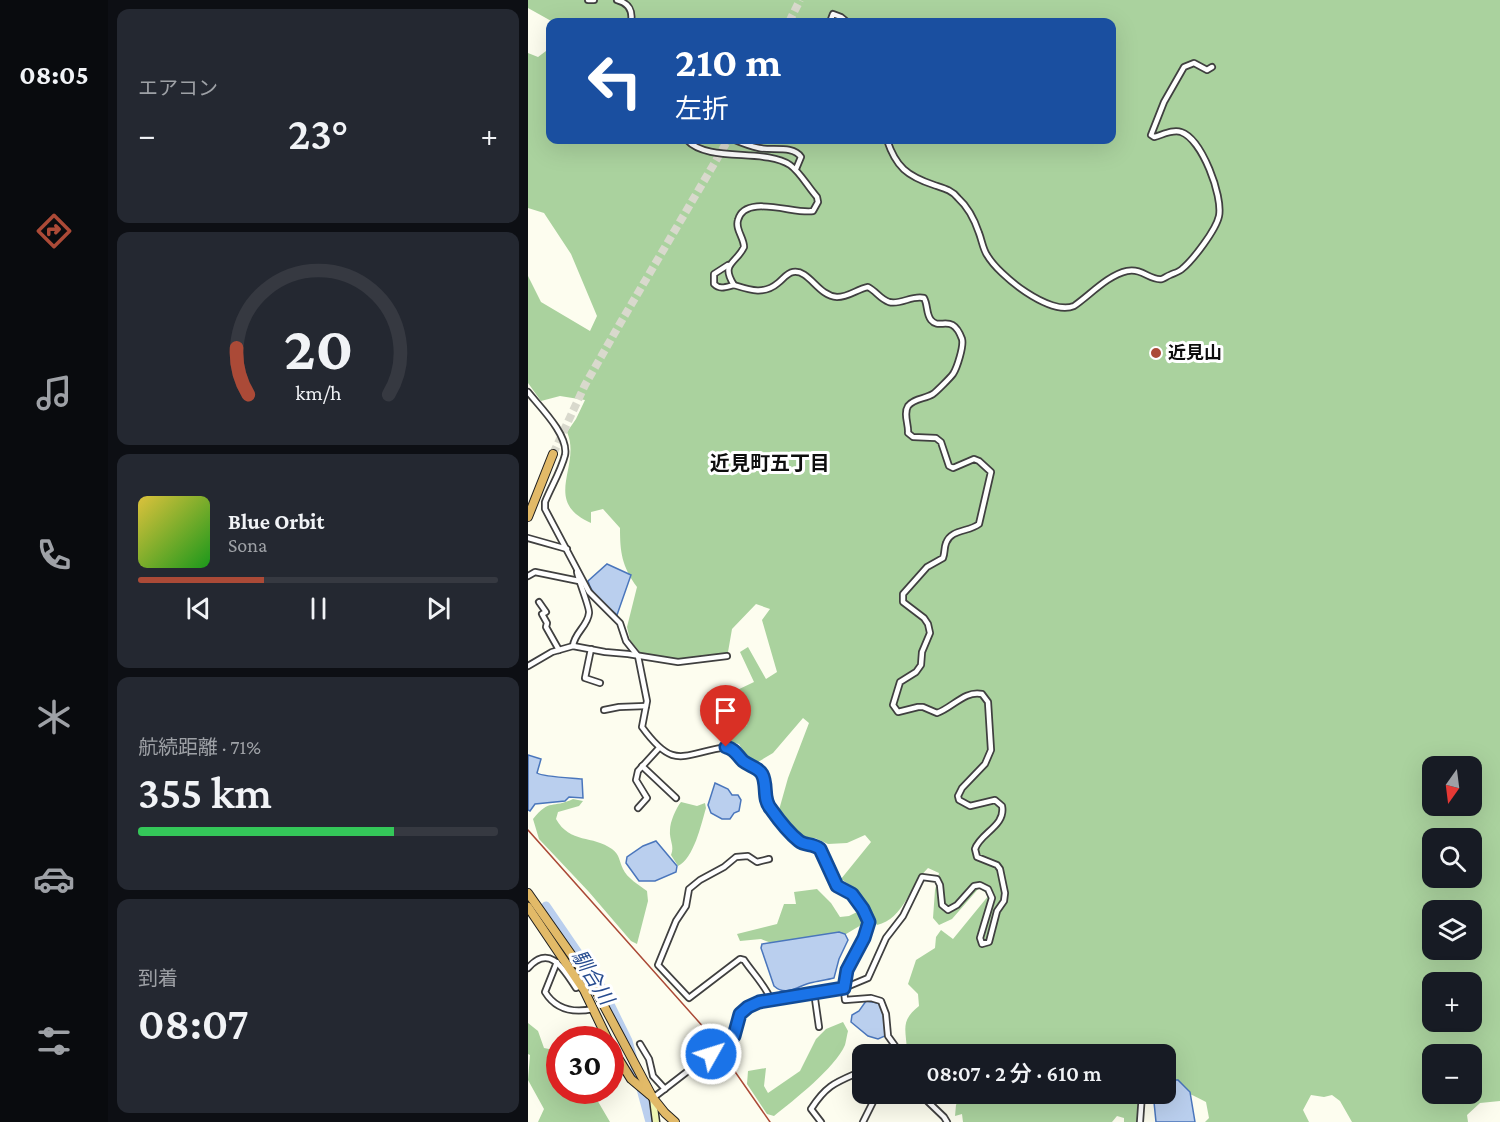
<!DOCTYPE html>
<html lang="ja">
<meta charset="utf-8">
<style>
:root{--surface:#171b24;--page:#242831;--text:#f1f3f6;--muted:#9ea1a6;--line:#363941;--accent:#ab4a37}
body{margin:0;font-family:"Crimson Pro","Noto Sans JP",serif;background:var(--page);color:var(--text);height:100vh;display:flex;flex-direction:column;font-size:22px;white-space:nowrap}
*{box-sizing:border-box;margin:0}
p{font-size:20px;color:var(--muted)}
.icon{flex:none;width:33px;height:33px;fill:none;stroke:currentColor;stroke-width:2;stroke-linecap:round;stroke-linejoin:round}
.map{position:relative;flex:1;overflow:hidden}
.drawer{display:flex;flex-direction:column;gap:9px;padding:9px;background:#0d0f14;width:420px}
.drawer>*{flex:none}
.banner{position:absolute;left:18px;top:18px;width:570px;height:126px;border-radius:12px;box-shadow:0 6px 24px #0002;background:#1a4fa0;color:#fff;overflow:hidden}
.needle{width:39px;rotate:194deg}
.controls{position:absolute;left:894px;top:756px;display:grid;gap:12px}
.controls a{display:grid;place-items:center;width:60px;height:60px;border-radius:12px;background:var(--surface);box-shadow:0 6px 24px #0002;font-size:30px}
.speed{position:absolute;left:18px;top:1026px;display:flex;gap:12px;font-size:30px;font-weight:700;text-align:center}
.speed>*{display:grid;place-content:center;width:78px;height:78px;border-radius:50%;background:var(--surface);box-shadow:0 6px 24px #0002;line-height:1}
.speed .limit{border:9px solid #d22;background:#fff;color:#111}
.pin{position:absolute;display:grid;place-items:center;width:51px;height:51px;color:#fff;margin:-62px -26px;border-radius:50% 50% 50% 0;rotate:-45deg;box-shadow:0 0 6px #0007}
.pin .icon{rotate:45deg}
.me{position:absolute;width:66px;margin:-33px;rotate:51deg;stroke-linejoin:round;filter:drop-shadow(0 0 4px #0008)}
.turn{display:flex;align-items:center;gap:21px;height:126px;padding:0 30px;font-size:27px}
.turn .icon{width:78px;height:78px;stroke-width:2.5}
.turn b{display:block;font-size:42px;line-height:51px}
.big{font-size:45px;font-weight:600;line-height:1.1}
.drawer .card{flex:1;display:flex;flex-direction:column;justify-content:center;gap:9px;min-width:0;padding:0 21px;border-radius:12px;background:var(--page)}
.drawer .dial{align-items:center;gap:0}
.dial svg{height:156px;overflow:visible;fill:none;stroke:var(--line);stroke-width:7;stroke-linecap:round;text-anchor:middle}
.dial text{fill:var(--text);stroke:none}
.song{display:flex;align-items:center;gap:18px}
.cover{width:72px;height:72px;border-radius:9px;background:linear-gradient(135deg,hsl(50 70% 55%),hsl(120 70% 35%))}
.played{height:6px;border-radius:3px;background:linear-gradient(90deg,var(--accent) 35%,var(--line) 35%)}
.keys{display:flex;justify-content:space-around;direction:ltr}
.heat{display:flex;justify-content:space-between;align-items:center;font-size:33px;direction:ltr}
.charge{height:9px;border-radius:4px;background:linear-gradient(90deg,#34c759 71%,var(--line) 0)}
.trip{position:absolute;left:324px;top:1044px;width:324px;height:60px;border-radius:12px;background:var(--surface);box-shadow:0 6px 24px #0002;font-weight:600;line-height:60px;text-align:center}
main{display:flex;flex:1;min-height:0}
.menu{display:flex;flex-direction:column;width:108px;justify-content:space-around;align-items:center;background:#090b0e;color:var(--muted)}
.menu .icon{width:42px;height:42px}
.menu .active{color:var(--accent)}
.menu b{font-size:27px;color:var(--text)}
.map>svg:first-child{display:block}
.forest{fill:#aad29e;fill-rule:evenodd}
.water{fill:#bacfee;stroke:#4a76bc;stroke-width:1.5}
.lines{fill:none;stroke-linecap:round;stroke-linejoin:round}
.river{stroke:#bacfee;stroke-width:9}
.highway-tunnel{stroke:#d9d9cd;stroke-width:8;stroke-dasharray:8 4;stroke-linecap:butt}
.street-casing{stroke:#404040;stroke-width:8}
.secondary-casing{stroke:#2f2f2f;stroke-width:9}
.highway-casing{stroke:#1e1e1e;stroke-width:10}
.street{stroke:#fff;stroke-width:4.5}
.secondary{stroke:#eef5b2;stroke-width:6}
.highway{stroke:#e2ba68;stroke-width:8}
.rail{stroke:#ab4a37;stroke-width:1.5}
.street-bridge-casing{stroke:#404040;stroke-width:8;stroke-linecap:butt}
.street-bridge{stroke:#fff;stroke-width:4.5}
.route-casing{stroke:#114b97;stroke-width:15}
.route{stroke:#1a73e8;stroke-width:10}
.poi-dot{fill:#ab4a37;stroke:#fff;stroke-width:2}
.labels{text-anchor:middle;dominant-baseline:central;stroke-width:6;stroke-linejoin:round;paint-order:stroke}
.poi-label{font-size:18px;font-weight:bold;fill:#0d0d0d;stroke:#fff;text-anchor:start}
.neighbourhood-label{font-size:20px;font-weight:bold;fill:#0d0d0d;stroke:#fff}
.water-label{font-size:20px;font-style:italic;fill:#264b8f;stroke:#fff}
</style>
<main>
<nav class="menu">
<b>08:05</b>
<svg class="icon active" aria-label="directions" viewBox="0 0 24 24"><path d="M12 3l9 9-9 9-9-9zM9 14v-3h6M13 9l2 2-2 2"/></svg>
<svg class="icon" aria-label="music" viewBox="0 0 24 24"><path d="M9 18V5l10-2v13"/><circle cx="6" cy="18" r="3"/><circle cx="16" cy="16" r="3"/></svg>
<svg class="icon" aria-label="phone" viewBox="0 0 24 24"><path d="M5 4h4l2 5-3 2q2 4 5 5l2-3 5 2v4C11 20 4 13 5 4z"/></svg>
<svg class="icon" aria-label="climate" viewBox="0 0 24 24"><path d="M12 3v18M4 7l16 10M4 17L20 7"/></svg>
<svg class="icon" aria-label="car" viewBox="0 0 24 24"><path d="M5 17H2v-5l4-1 3-4h7l3 4 3 1v5h-3M9 17h6M6 11h13"/><circle cx="7" cy="17" r="2"/><circle cx="17" cy="17" r="2"/></svg>
<svg class="icon" aria-label="filters" viewBox="0 0 24 24"><path d="M4 7h16M4 17h16"/><circle cx="9" cy="7" r="2"/><circle cx="15" cy="17" r="2"/></svg>
</nav>
<section class="drawer">
<div class="card"><p>エアコン</p>
<div class="heat"><a>−</a><b class="big">23°</b><a>+</a></div>
</div>
<div class="card dial"><svg viewBox="0 0 100 80">
<path d="M14 69A42 42 0 1 1 86 69"/>
<path d="M14 69A42 42 0 0 1 8 45" stroke="#ab4a37"/>
<text x="50" y="56" font-size="32" font-weight="700">20</text>
<text x="50" y="72" font-size="11">km/h</text>
</svg></div>
<div class="card">
<div class="song"><i class="cover"></i><div><b>Blue Orbit</b><p>Sona</p></div></div>
<div class="played"></div>
<div class="keys"><svg class="icon" aria-label="previous" viewBox="0 0 24 24"><path d="M18 5L8 12l10 7zM5 5v14"/></svg><svg class="icon" aria-label="pause" viewBox="0 0 24 24"><path d="M8 5v14M16 5v14"/></svg><svg class="icon" aria-label="next" viewBox="0 0 24 24"><path d="M6 5l10 7-10 7zM19 5v14"/></svg></div>
</div>
<div class="card"><p>航続距離 · 71%</p><b class="big">355 km</b><div class="charge"></div></div>
<div class="card"><p>到着</p><b class="big">08:07</b></div>
</section>
<div class="map">
<svg width="972" height="1122" viewBox="0 0 972 1122">
<rect width="100%" height="100%" fill="#fdfdef"/>
<g class="forest">
<path d="M0 0H972V1101L952 1103 939 1115 940 1122H824L812 1101 804 1095 796 1097 783 1095 775 1110 781 1122H677L681 1118 678 1102C652 1088 638 1088 638 1054H383L379 1051C378 1029 372 1021 391 1006L390 994 380 984 388 960 407 948 408 937 413 930 425 939 461 895 451 888 424 919 411 925 405 918 407 890 411 873 400 868C382 885 376 919 349 925L345 918 313 937 246 944 233 939 212 941 209 934 249 924 256 904H268L266 892 289 889 303 903 312 917 321 916 341 906 328 889 313 879 343 842 337 835 319 843 300 844 287 838H273L251 810 260 778 281 723 275 718 245 753 230 762 219 758 211 744 192 740 190 733 209 732 219 725 205 692 226 682 212 652 220 647 238 679 249 672 234 620 242 609 228 604 204 629 200 652 190 660 149 664 117 658 102 640 99 627 109 587C94 566 92 553 92 528L75 509 63 512V523C13 501 54 466 39 432L48 419 57 400 32 396 13 401 0 383V276L13 302 62 331 69 316 43 254 16 213 0 208V53L10 57 22 48V140H584V22H25L0 8ZM904 766H944V806H904ZM904 838H944V878H904ZM904 910H944V950H904ZM904 982H944V1022H904ZM904 1054H944V1094H904Z"/>
<path d="M45 799 55 801 51 806 30 812 28 819C42 844 65 835 84 849 92 855 91 861 95 869 99 878 111 885 119 891L120 901 109 944 103 941 61 892 11 839 5 819C22 798 24 809 45 799Z"/>
<path d="M153 802 169 806 177 803 178 808C173 825 166 858 150 866L143 855C147 846 141 840 142 830 142 822 148 808 153 802Z"/>
<path d="M315 1022 320 1031C319 1035 318 1041 317 1045 307 1068 266 1100 246 1116L239 1114 219 1084 220 1071 238 1068 236 1086 240 1093 272 1071 288 1039 298 1029Z"/>
<polygon points="0,1023 10,1031 16,1048 31,1051 32,1090 62,1091 65,1093 82,1122 10,1122 16,1109 0,1080 2,1055 0,1054"/>
<polygon points="433,1094 610,1094 616,1122 596,1122 596,1118 589,1116 584,1122 435,1122 434,1114 427,1116 428,1105"/>
</g>
<g class="water">
<path d="M79 564 103 575 89 615C77 605 64 596 60 581Z"/>
<path d="M0 755 13 759 9 773C15 777 45 778 54 779L55 798 41 797 37 801 7 804 2 811 0 810Z"/>
<polygon points="187,783 200,789 204,795 210,795 213,800 211,811 206,813 202,819 194,819 183,813 180,805"/>
<polygon points="128,841 149,866 148,872 127,881 111,881 98,863 99,857 115,846"/>
<path d="M311 932 317 934 320 940 311 959 306 978C298 980 290 981 282 983 270 986 258 997 246 986L233 948 234 944Z"/>
<polygon points="338,1001 350,1003 354,1006 360,1032 357,1036 350,1039 340,1036 323,1022 324,1015 331,1011"/>
<polygon points="638,1080 650,1080 662,1092 667,1122 628,1122 626,1102 629,1094 638,1094"/>
</g>
<g class="lines">
<polyline class="river" points="18,906 74,988 100,1041 122,1122"/>
<g class="highway-tunnel">
<polyline points="261,22 272,0"/>
<polyline points="25,454 57,385 90,327 200,140"/>
</g>
<g class="street-casing">
<g id="street">
<polyline points="60,0 66,0"/>
<path d="M89 0C101 3 105 11 103 22"/>
<polyline points="302,22 305,14 313,17 319,22"/>
<path d="M159 140C180 163 237 148 262 165 272 172 280 187 289 197L290 202 285 211C268 215 217 193 210 220 207 229 216 238 216 247 208 264 192 263 206 285 222 290 236 295 250 283 255 279 259 273 265 272 281 269 290 296 309 297 321 297 329 289 340 287 348 291 352 299 361 302 373 305 384 295 396 298 400 305 398 314 403 320 412 331 424 312 434 339 436 346 429 368 425 374 422 378 409 391 405 394 397 399 386 398 380 406 375 414 381 425 380 433L385 437 408 438 413 442 421 466 425 468 446 459 451 461 463 472 451 524C441 532 423 529 418 543 416 548 417 553 415 558L399 567 375 594V602L396 618 400 624 402 633 394 652 393 665 388 672 372 682 365 705 370 712 390 707H395L409 713C424 708 437 690 454 694L460 702 463 750 457 764 434 788 430 796 431 800 442 806 467 800 474 806C478 826 452 833 447 849L449 857 469 865 472 869 477 893 476 901 469 911 461 942 454 944 452 938 464 898 460 889 452 885 446 886 429 905 420 910 414 905 412 885 409 879 394 877 375 916 358 938 340 978 316 988 231 1002C201 1016 217 1029 197 1043"/>
<path d="M207 140C214 143 222 146 231 148 244 151 265 145 273 157L268 169"/>
<path d="M359 140C368 167 379 176 406 185 415 188 424 190 430 198 440 207 447 221 451 233 454 241 455 249 459 255 471 276 522 316 546 306 562 295 580 275 599 271 615 268 622 281 634 279 637 278 639 276 642 275 646 273 651 272 654 269 665 260 688 230 691 216 695 196 674 139 653 132 645 129 634 135 626 137L623 135 636 102 656 67 666 63 679 70 684 67"/>
<path d="M200 265 186 274V284C192 290 198 287 206 285"/>
<path d="M0 392C11 406 41 435 37 455 33 471 23 487 17 502V509L61 592 92 623 98 641 110 656 119 701 114 727C146 771 154 754 198 747L204 749 216 762 231 770 235 776 238 802 271 841 292 848 309 886 324 894 335 909 341 922 340 926C330 952 313 970 317 1000L343 998 353 1001 358 1014 360 1036 373 1054"/>
<polyline points="0,538 39,549"/>
<polyline points="0,576 7,572 51,581"/>
<polyline points="11,602 18,612 14,614 19,623 18,627 31,650"/>
<path d="M45 646C46 633 60 626 61 613 62 608 51 582 49 572"/>
<polyline points="63,649 57,678 72,683"/>
<polyline points="0,666 24,652 45,646 77,652 100,654 150,662 199,656"/>
<polyline points="76,710 91,707 118,706"/>
<polyline points="114,766 148,798"/>
<polyline points="110,808 119,798 108,780 110,771 131,748"/>
<path d="M241 859 229 862 220 856 208 857 196 867 172 880 161 889 158 906 148 921 130 965 161 998 212 959 216 960C224 972 239 988 243 1000"/>
<path d="M29 962 17 992C28 1010 46 1013 65 1009"/>
<path d="M0 968C22 943 36 970 48 988L53 986"/>
<polyline points="286,992 291,1027"/>
<polyline points="112,1044 121,1059 125,1076 137,1089"/>
<polyline points="392,1094 416,1117 419,1122"/>
<polyline points="125,1098 169,1064"/>
<path d="M293 1122 283 1109C299 1084 309 1082 334 1071"/>
<polyline points="335,1122 349,1094"/>
<polyline points="612,1122 614,1094"/>
</g>
</g>
<g class="secondary-casing">
<polyline id="secondary" points="125,1099 128,1122"/>
</g>
<g class="highway-casing">
<g id="highway">
<polyline points="0,517 25,454"/>
<polyline points="0,893 66,987 125,1098 137,1113 147,1122"/>
<polyline points="0,907 56,990 80,1040"/>
<polyline points="82,1045 103,1079 122,1095"/>
</g>
</g>
<use href="#street" class="street"/>
<use href="#secondary" class="secondary"/>
<use href="#highway" class="highway"/>
<polyline class="rail" points="0,830 178,1030 242,1122"/>
<g class="street-bridge-casing">
<polyline id="street-bridge" points="169,1064 197,1043"/>
</g>
<use href="#street-bridge" class="street-bridge"/>
</g>
<g class="lines">
<g class="route-casing">
<path id="route" d="M183 1054 206 1036 212 1014 220 1007 231 1002 316 988 319 970 336 938 341 922 335 909 324 894 309 886 292 849C285 843 277 846 271 841 261 833 250 819 243 809 234 799 240 785 234 774 230 767 221 766 215 761 209 755 207 749 198 747"/>
</g>
<use href="#route" class="route"/>
</g>
<circle class="poi-dot" cx="628" cy="353" r="6"/>
<g class="labels">
<g class="poi-label">
<text x="640" y="353">近見山</text>
</g>
<g class="neighbourhood-label">
<text x="242" y="463">近見町五丁目</text>
</g>
<g class="water-label">
<text transform="translate(65 977) rotate(58)">馴合川</text>
</g>
</g>
</svg>
<div class="controls">
<a><svg class="needle" viewBox="-14 -14 28 28"><path d="M0-13l5 13h-10z" fill="#e53935"/><path d="M0 13l5-13h-10z" fill="#9ea1a6"/></svg></a>
<a><svg class="icon" aria-label="search" viewBox="0 0 24 24"><circle cx="10" cy="10" r="6"/><path d="M15 15l6 6"/></svg></a>
<a><svg class="icon" aria-label="layers" viewBox="0 0 24 24"><path d="M12 4l9 5-9 5-9-5zM3 14l9 5 9-5"/></svg></a>
<a>+</a>
<a>−</a>
</div>
<div class="speed"><div class="limit">30</div></div>
<div class="pin" style="left:198px;top:747px;background:#d93025"><svg class="icon" aria-label="arrive" viewBox="0 0 24 24"><path d="M6 21V4h12l-3 4 3 4H6"/></svg></div>
<svg class="me" style="left:183px;top:1054px" viewBox="-20 -20 40 40"><circle r="17" fill="#1a73e8" stroke="#fff" stroke-width="3"/><path d="M0-11L8 9 0 5-8 9z" fill="#fff"/></svg>
<div class="trip">08:07 · 2 分 · 610 m</div>
<div class="banner">
<div class="turn"><svg class="icon" aria-label="left" viewBox="0 0 24 24"><path d="M17 20v-9H6M10 6l-5 5 5 5"/></svg><div><b>210 m</b>左折</div></div>
</div>
</div>
</main>
